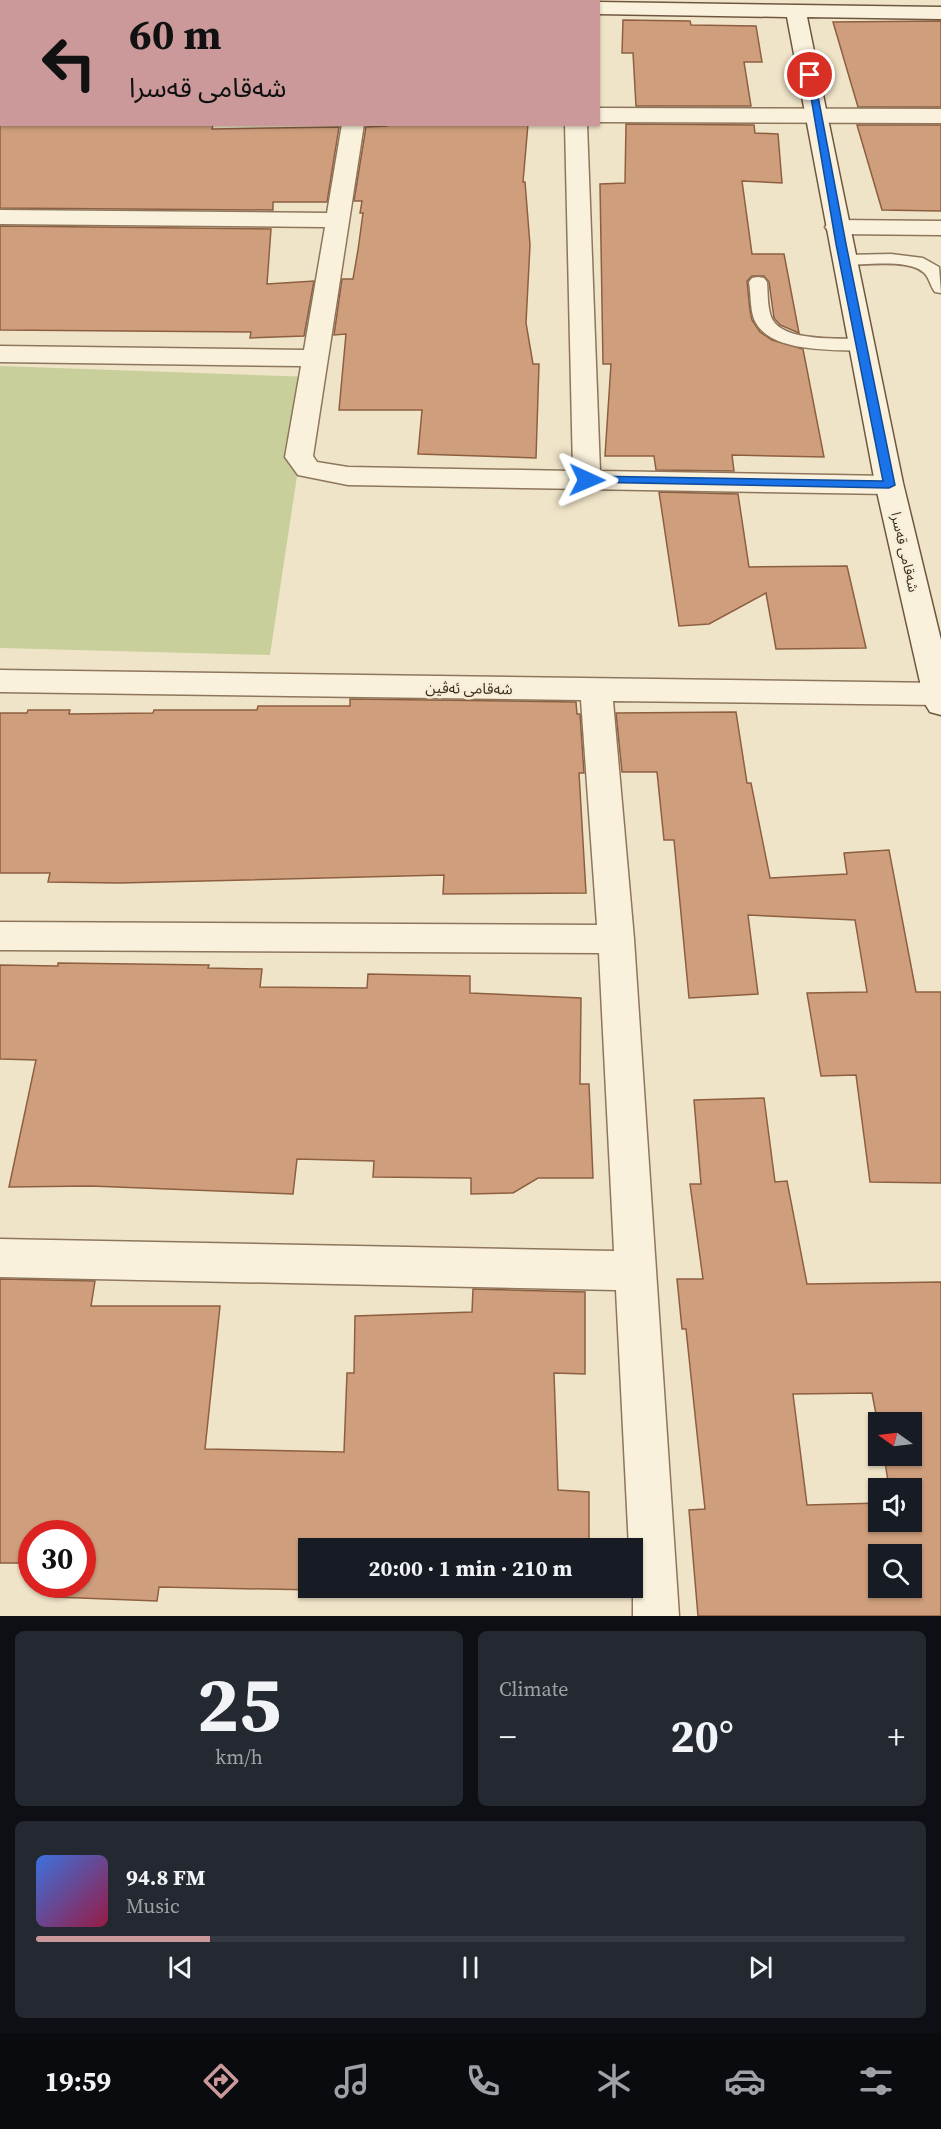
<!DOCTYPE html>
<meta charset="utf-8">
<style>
:root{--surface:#171b24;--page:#242831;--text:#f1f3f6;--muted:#9ea1a6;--line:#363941;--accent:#cc999b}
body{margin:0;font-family:"Source Serif 4","Noto Sans Arabic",serif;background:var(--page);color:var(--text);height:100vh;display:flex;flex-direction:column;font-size:22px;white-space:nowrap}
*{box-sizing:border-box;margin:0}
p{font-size:20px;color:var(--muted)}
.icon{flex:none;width:33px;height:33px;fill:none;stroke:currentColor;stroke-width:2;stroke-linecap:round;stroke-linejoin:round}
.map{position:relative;height:1616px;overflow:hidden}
.sheet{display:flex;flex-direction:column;gap:15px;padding:15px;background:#0d0f14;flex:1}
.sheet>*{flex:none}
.top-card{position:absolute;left:0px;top:0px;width:600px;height:126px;box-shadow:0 2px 4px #0004;background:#cc999b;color:#111;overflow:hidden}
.needle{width:39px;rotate:284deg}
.controls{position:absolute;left:868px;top:1412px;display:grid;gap:12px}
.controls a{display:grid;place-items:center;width:54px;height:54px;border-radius:0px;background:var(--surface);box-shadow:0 2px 4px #0004;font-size:30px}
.speed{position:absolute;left:18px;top:1520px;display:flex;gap:12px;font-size:30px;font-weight:700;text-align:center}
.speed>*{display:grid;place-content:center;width:78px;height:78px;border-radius:50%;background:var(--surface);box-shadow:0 2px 4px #0004;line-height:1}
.speed .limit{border:9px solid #d22;background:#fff;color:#111}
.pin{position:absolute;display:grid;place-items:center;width:51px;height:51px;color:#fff;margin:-26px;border:3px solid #fff;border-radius:50%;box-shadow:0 2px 6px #0007}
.me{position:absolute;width:66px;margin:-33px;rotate:91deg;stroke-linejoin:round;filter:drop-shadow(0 0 4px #0008)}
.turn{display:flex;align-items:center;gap:21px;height:126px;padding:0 30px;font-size:27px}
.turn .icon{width:78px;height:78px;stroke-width:2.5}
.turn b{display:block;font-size:42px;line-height:51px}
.big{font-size:45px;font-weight:700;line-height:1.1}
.sheet .card{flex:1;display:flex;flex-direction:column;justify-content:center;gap:9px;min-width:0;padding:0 21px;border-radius:9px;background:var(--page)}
.sheet .dial{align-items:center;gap:0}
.dial b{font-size:78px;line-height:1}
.song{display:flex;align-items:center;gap:18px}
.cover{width:72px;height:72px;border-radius:9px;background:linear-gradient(135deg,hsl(220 70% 55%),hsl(340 70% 35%))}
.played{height:6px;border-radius:3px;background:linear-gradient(90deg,var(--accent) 20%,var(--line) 20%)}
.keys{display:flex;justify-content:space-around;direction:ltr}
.heat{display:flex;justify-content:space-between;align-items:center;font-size:33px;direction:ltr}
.sheet .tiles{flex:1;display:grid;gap:15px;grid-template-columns:1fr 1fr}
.card:last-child{grid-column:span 2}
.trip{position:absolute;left:298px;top:1538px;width:345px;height:60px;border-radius:0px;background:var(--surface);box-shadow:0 2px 4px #0004;font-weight:700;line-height:60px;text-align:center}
.menu{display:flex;height:96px;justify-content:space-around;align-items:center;background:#090b0e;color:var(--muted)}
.menu .icon{width:42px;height:42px}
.menu .selected{color:var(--accent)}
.menu b{font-size:27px;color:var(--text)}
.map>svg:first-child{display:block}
.green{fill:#c9cf9b}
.building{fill:#cf9f7d;stroke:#8d5f41;stroke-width:1.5;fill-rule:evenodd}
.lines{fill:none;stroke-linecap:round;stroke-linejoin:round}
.lane-casing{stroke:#8d765c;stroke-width:3}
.street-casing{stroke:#8d765c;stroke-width:3}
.secondary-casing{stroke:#6f573f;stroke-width:3}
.lane{fill:#faf1dc;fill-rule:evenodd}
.street{fill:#faf1dc;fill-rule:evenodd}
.secondary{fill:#faf1dc;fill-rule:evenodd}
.route{fill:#1a73e8;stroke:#114b97;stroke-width:1.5}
.labels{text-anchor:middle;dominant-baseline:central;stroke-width:5;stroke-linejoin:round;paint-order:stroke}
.far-street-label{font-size:14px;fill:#3d2e20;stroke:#f7eed8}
.street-label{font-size:15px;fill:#3d2e20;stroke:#f7eed8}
</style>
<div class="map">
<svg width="941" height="1616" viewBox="0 0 941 1616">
<rect width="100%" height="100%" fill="#f0e4c8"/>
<polygon class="green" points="0,366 312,377 270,655 0,648"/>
<g class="building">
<polygon points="623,20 690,21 691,25 756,26 762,62 744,62 751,106 636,106 633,53 622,53"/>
<polygon points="941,21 941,107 858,107 833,22"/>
<polygon points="0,124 213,124 212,129 339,127 327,202 273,202 273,210 0,208"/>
<polygon points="388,124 528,124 523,182 525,182 530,245 526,323 533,364 539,364 536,458 418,454 422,410 339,410 346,334 334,335 342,279 353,279 358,250 363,213 360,213 362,201 354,201 366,127 387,126"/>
<polygon points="626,124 754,125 755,133 778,134 782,183 742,181 752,254 784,254 799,333 780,325 774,318 769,282 764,276 752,276 747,281 750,311 752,320 760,332 772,340 803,349 824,457 732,455 734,471 656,470 654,456 605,456 611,364 603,364 600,184 625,183"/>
<polygon points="857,125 941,125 941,211 882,210"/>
<polygon points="0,226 271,229 267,284 314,281 304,336 250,338 251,332 0,330"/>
<polygon points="659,492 738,494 749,567 847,566 866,648 776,649 766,593 709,624 679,626"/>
<polygon points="350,699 576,702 577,714 580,714 584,773 579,773 586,893 443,894 444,875 119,883 48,882 50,873 0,873 0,713 27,713 28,710 70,710 69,714 153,713 154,710 257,710 258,706 350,706"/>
<polygon points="736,712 747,783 751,783 770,878 847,874 844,853 889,850 916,992 941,992 941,1183 870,1182 856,1075 821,1076 807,993 867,992 855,920 748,915 758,994 689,998 674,840 664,840 657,772 622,772 616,713"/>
<polygon points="58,963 209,965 208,968 262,969 260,987 367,988 368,974 470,976 470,993 581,998 580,1084 589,1084 593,1178 538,1178 513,1193 471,1194 471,1178 373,1177 374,1161 297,1159 293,1194 91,1186 9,1187 36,1060 0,1059 0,965 58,966"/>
<path d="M764 1098 775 1182 787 1181 807 1284 941 1282V1616H698L689 1510 705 1509 686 1329H682L677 1279H703L690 1184H701L694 1100ZM872 1393 879 1430V1422H912V1455H884L889 1488H912V1521H879V1503L807 1505 793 1394ZM879 1554H912V1587H879Z"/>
<polygon points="0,1279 95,1281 91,1306 220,1306 205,1449 344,1452 347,1373 354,1373 355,1316 472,1312 473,1289 585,1292 585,1374 554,1373 558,1490 589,1492 589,1548 309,1548 309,1587 417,1587 365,1591 159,1587 157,1601 55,1597 57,1584 82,1584 82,1533 32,1533 32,1563 0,1563"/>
<polygon points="463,1587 589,1587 589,1596 519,1592 519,1596 463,1595"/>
</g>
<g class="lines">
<g class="lane-casing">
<g id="lane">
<path d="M891 254 923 258 939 267 941 293 935 292C930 286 929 276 923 272 908 259 864 265 844 265L838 264 835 260 838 256 844 255Z"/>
<path d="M758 277 764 278 767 282C768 294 767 308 772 319 784 342 839 338 861 339L868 341 870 345 868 349 861 351C831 349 768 353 754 319 750 308 751 294 749 282L752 278Z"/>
</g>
</g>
<g class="street-casing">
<g id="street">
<rect x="0" y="103" width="2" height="12"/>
<polygon points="598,108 941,109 941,123 598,122"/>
<polygon points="342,124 364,124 313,456 317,462 348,467 573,471 565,124 587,124 600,471 889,476 899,479 903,485 899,491 889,494 348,485 298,475 285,457 301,366 0,362 0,346 304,350 325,227 0,224 0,210 327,213"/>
<polygon points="837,220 941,221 941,235 837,234 829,232 825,227 829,222"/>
<polygon points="0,670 941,683 941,705 939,705 613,701 634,939 679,1616 633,1616 633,1548 629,1548 616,1290 0,1277 0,1239 614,1251 599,953 0,950 0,922 597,925 581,700 0,692"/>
</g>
</g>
<g class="secondary-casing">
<g id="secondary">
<polygon points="0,0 10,0 11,2 2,2 0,9"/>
<polygon points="598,2 941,7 941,19 807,17 903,483 941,640 941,715 930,712 925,704 875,483 787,17 598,14"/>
</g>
</g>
<use href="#lane" class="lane"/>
<use href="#street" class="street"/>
<use href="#secondary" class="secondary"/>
</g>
<polygon class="route" points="807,74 814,75 846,244 895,485 889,488 583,482 582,480 587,476 883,481 836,244"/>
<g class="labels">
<g class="far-street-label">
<text transform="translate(905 552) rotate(77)">شەقامی قەسرا</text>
</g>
<g class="street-label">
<text transform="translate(469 688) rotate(1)">شەقامی ئەڤین</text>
</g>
</g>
</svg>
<div class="controls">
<a><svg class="needle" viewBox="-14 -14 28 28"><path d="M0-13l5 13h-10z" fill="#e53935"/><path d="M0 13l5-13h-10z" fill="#9ea1a6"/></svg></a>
<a><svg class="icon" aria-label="sound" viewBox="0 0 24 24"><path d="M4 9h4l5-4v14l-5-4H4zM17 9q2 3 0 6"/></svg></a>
<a><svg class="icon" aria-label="search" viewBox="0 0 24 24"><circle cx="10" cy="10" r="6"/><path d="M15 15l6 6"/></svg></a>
</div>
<div class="speed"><div class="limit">30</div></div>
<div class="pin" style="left:810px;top:75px;background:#d93025"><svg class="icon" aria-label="arrive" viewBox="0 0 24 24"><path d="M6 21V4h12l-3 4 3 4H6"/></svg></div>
<svg class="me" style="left:587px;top:480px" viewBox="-20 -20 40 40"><path d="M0-17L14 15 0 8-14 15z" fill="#1a73e8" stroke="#fff" stroke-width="4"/></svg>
<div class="trip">20:00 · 1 min · 210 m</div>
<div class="top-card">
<div class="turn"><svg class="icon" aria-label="left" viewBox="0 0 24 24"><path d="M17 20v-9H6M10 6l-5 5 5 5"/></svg><div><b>60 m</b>شەقامی قەسرا</div></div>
</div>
</div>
<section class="sheet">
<div class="tiles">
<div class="card dial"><b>25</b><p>km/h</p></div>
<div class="card"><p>Climate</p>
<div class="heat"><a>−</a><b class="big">20°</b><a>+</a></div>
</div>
<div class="card">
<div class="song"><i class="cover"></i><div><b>94.8 FM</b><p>Music</p></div></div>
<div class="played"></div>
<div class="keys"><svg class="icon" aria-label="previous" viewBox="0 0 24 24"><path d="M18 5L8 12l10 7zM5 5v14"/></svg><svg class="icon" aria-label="pause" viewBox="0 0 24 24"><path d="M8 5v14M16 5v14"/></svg><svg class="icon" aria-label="next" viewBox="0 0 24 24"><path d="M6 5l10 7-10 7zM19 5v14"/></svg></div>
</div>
</div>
</section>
<nav class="menu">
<b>19:59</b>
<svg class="icon selected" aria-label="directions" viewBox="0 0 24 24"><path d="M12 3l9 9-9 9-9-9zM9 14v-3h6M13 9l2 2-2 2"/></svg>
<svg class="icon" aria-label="music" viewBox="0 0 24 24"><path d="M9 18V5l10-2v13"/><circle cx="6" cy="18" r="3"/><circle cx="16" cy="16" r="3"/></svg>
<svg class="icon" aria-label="phone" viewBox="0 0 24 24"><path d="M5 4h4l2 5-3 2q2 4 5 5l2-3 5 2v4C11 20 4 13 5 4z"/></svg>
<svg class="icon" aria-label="climate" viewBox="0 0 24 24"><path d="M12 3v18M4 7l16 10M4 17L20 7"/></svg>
<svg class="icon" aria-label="car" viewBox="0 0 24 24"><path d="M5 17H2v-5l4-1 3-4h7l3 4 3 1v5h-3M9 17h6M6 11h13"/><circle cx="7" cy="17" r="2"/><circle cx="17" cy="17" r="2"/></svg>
<svg class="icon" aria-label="filters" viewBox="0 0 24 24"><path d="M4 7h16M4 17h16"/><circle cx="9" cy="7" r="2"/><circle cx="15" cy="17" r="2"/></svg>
</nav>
